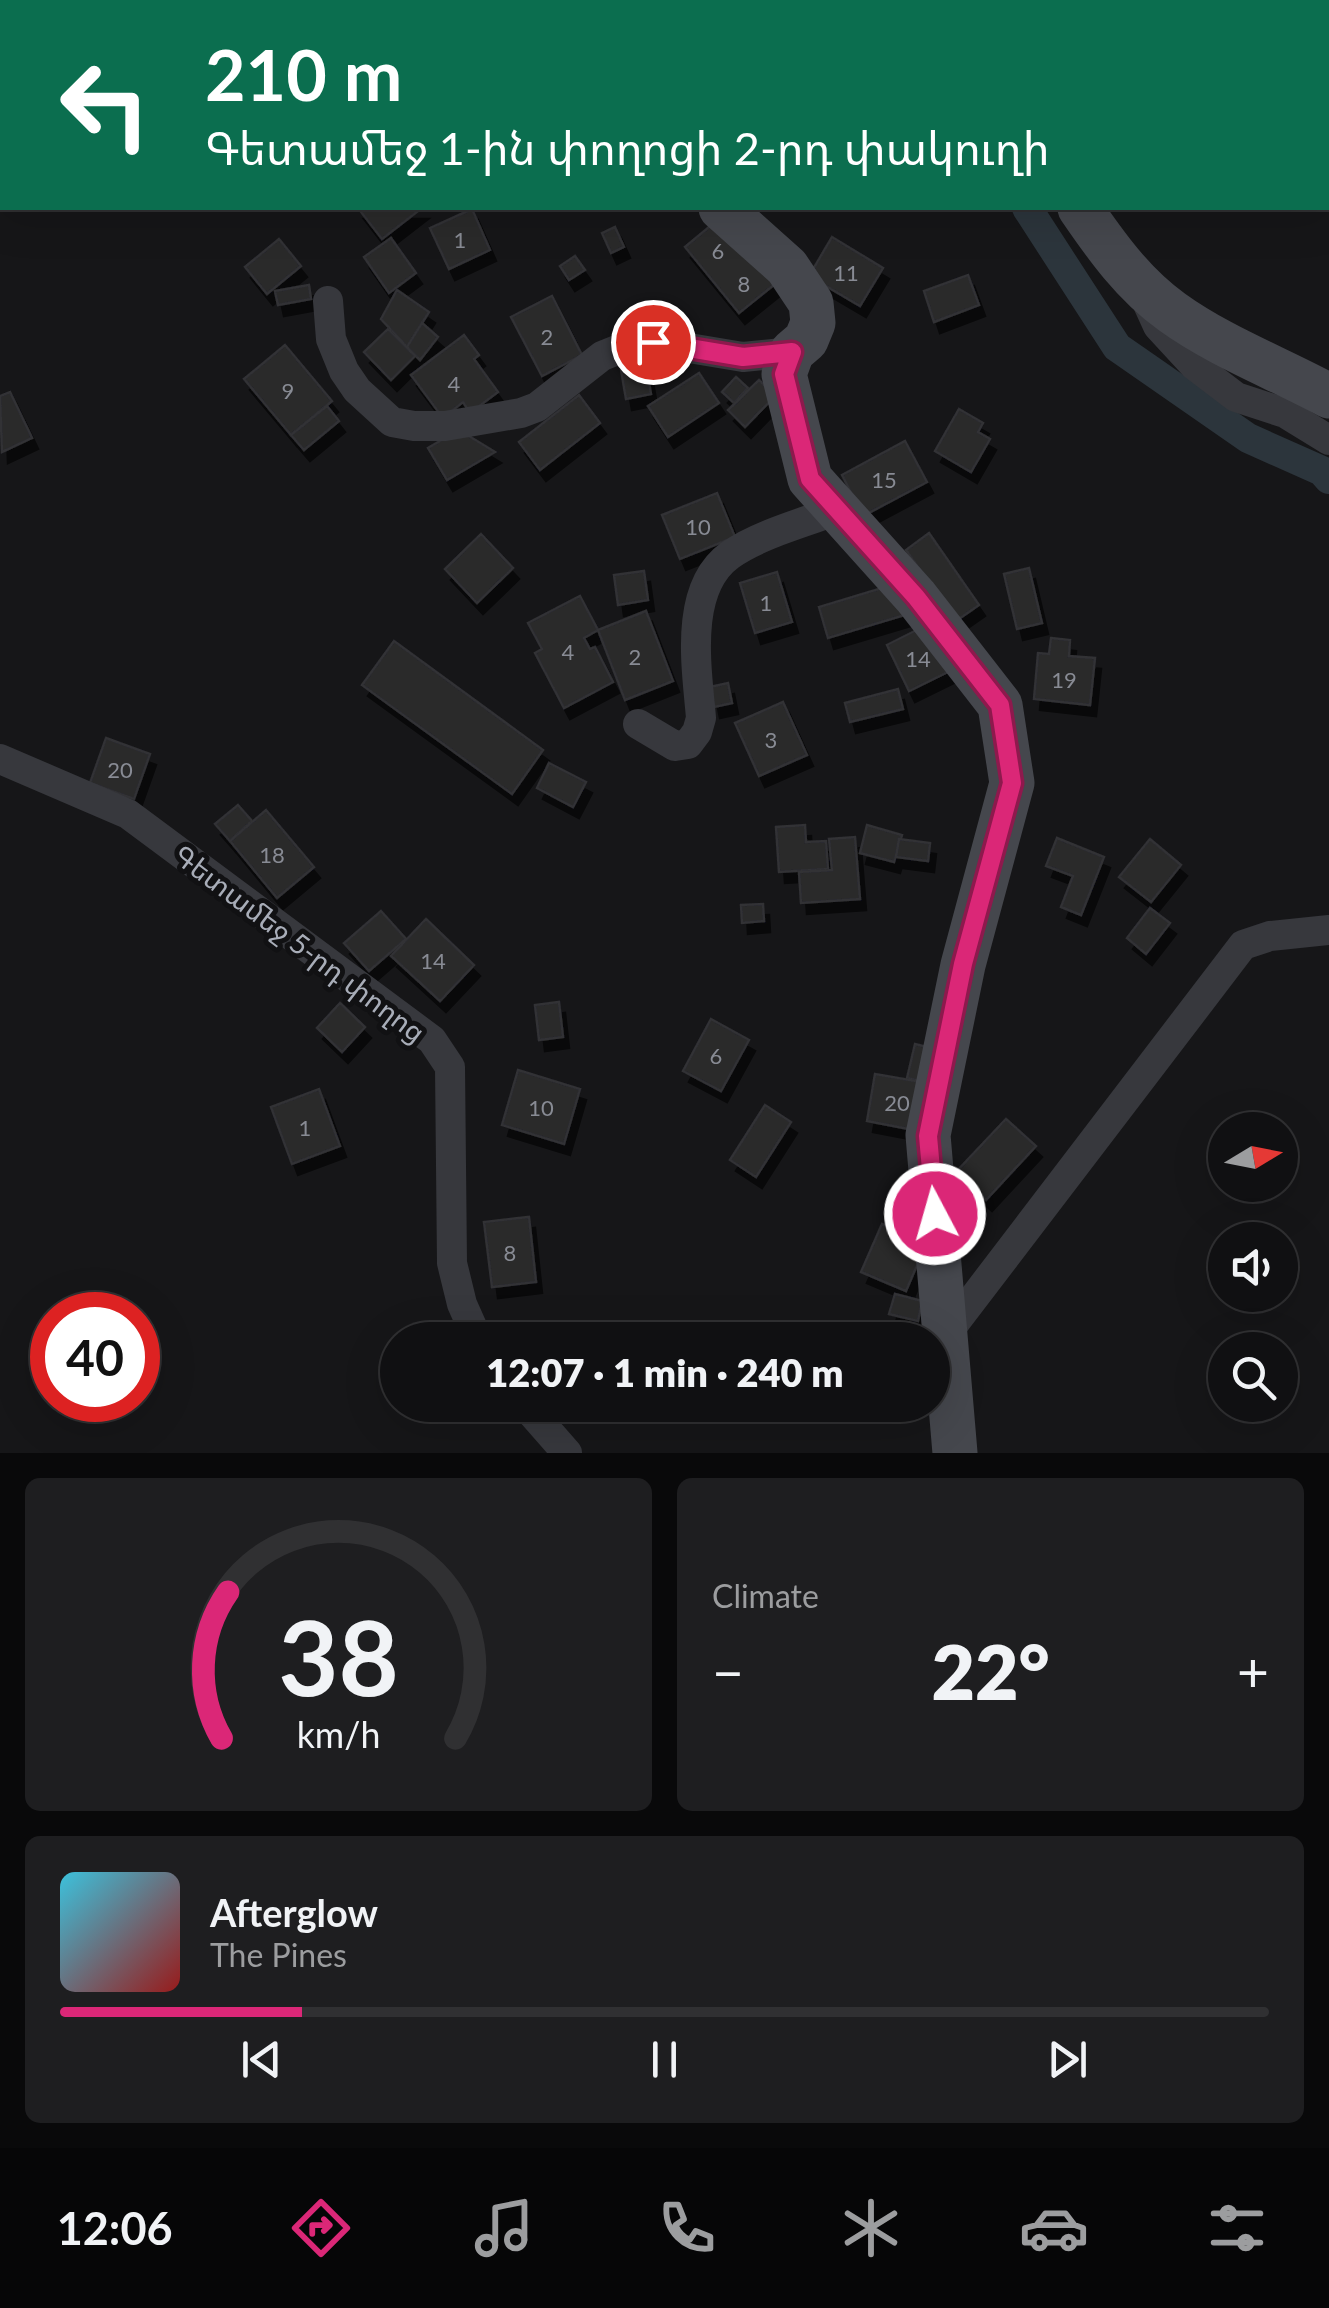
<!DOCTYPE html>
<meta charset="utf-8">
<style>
:root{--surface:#101012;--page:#1e1e20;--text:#f1f3f6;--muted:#9c9d9f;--line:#303032;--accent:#db2777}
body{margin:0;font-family:Lato,"Noto Sans Armenian",sans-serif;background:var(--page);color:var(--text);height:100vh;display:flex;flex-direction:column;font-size:38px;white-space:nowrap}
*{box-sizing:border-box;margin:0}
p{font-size:32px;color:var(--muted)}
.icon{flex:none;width:55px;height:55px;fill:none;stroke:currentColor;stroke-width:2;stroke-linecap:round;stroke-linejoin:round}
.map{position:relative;height:1453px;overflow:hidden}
.side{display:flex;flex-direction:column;gap:25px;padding:25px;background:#09090a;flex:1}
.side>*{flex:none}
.guide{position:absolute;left:0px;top:0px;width:1330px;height:210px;box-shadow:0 10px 40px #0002,0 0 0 2px var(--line);background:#0b6e4f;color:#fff;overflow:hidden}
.needle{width:65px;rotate:80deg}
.controls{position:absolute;left:1208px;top:1112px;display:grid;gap:20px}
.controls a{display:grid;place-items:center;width:90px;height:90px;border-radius:50%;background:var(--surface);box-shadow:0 10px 40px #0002,0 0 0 2px var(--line);font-size:50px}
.speed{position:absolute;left:30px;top:1292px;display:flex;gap:20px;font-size:50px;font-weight:700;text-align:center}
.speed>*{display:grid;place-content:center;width:130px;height:130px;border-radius:50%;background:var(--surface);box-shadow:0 10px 40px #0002,0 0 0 2px var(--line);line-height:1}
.speed .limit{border:15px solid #d22;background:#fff;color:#111}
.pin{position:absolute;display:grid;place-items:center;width:85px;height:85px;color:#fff;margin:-42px;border:5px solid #fff;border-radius:50%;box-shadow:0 2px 10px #0007}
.me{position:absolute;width:110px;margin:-55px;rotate:354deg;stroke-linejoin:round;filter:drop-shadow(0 0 8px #0008)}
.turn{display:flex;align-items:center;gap:35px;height:210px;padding:0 40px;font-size:45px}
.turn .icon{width:130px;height:130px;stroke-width:2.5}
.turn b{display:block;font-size:70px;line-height:85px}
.big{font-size:75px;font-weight:800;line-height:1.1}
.side .tile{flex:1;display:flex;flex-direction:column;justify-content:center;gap:15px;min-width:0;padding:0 35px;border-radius:15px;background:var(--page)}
.side .dial{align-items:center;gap:0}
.dial svg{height:260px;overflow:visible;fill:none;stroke:var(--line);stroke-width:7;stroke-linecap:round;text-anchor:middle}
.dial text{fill:var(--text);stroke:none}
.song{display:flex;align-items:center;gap:30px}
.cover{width:120px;height:120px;border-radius:15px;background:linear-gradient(135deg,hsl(190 70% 55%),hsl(0 70% 35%))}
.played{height:10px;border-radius:5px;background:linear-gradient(90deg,var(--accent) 20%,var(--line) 20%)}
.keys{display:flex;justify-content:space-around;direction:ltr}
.heat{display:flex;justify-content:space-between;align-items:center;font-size:55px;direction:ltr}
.side .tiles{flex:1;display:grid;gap:25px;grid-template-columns:1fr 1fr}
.tile:last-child{grid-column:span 2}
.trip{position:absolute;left:380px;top:1322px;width:570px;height:100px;border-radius:50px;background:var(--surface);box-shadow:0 10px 40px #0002,0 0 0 2px var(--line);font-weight:800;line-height:100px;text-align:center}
.menu{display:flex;height:160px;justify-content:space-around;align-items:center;background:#060607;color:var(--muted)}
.menu .icon{width:70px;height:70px}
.menu .on{color:var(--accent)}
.menu b{font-size:45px;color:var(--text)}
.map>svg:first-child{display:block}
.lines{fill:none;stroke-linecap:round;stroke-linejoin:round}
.canal{stroke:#2c353c;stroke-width:30}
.river{stroke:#2c353c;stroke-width:52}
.building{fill:#29292c;stroke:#303034;stroke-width:2.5;filter:url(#shadow)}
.street{stroke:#37383d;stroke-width:30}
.secondary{stroke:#45474d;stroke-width:45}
.route-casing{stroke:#8e194d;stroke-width:25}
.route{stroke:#db2777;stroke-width:18}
.labels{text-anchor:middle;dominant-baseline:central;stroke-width:10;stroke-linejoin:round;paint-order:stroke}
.number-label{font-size:22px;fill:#888b94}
.street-label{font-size:28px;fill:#a8adb8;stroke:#111113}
</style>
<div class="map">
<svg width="1329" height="1453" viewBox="0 0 1329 1453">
<defs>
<filter id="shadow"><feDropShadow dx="6" dy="11" stdDeviation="0" flood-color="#0009"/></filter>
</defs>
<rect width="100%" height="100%" fill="#161618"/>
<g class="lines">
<g class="canal">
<polyline points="893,0 894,2"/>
<polyline points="1027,208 1117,347 1248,438 1322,471 1329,479"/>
</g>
<g class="river">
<polyline points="1255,0 1256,2"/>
<polyline points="1328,117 1329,119"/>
</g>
</g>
<g class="building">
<polygon points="358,208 422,208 382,239"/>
<polygon points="472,209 490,250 449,269 430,228"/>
<polygon points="721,217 775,284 739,313 685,247"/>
<polygon points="615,227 624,247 611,253 602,233"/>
<polygon points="832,237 883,268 860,306 809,276"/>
<polygon points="391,238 416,273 389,293 364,257"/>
<polygon points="279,239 301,266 267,294 245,267"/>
<polygon points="575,256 585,270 569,280 560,266"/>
<polygon points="968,275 979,305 934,322 924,291"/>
<polygon points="309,285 311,299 278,305 275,291"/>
<polygon points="397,290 429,312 407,347 381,319"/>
<polygon points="552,296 582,355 542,376 511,317"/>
<polygon points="422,323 438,337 420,360 407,347"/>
<polygon points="388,329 415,356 391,380 364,352"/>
<polygon points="464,335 479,355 474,359 498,392 470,413 463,402 443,418 411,375"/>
<polygon points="285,345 332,401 291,435 244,379"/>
<polygon points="646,366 651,394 626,399 621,370"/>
<polygon points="699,373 719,403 668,437 648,406"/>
<polygon points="736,377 748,388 734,403 722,392"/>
<polygon points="759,380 775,396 745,427 728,410"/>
<polygon points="10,392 32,438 2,452 0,396"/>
<polygon points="579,395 600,423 540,470 519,442"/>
<polygon points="327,406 339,421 304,450 291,435"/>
<polygon points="959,409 983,423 978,432 990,439 971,472 935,451"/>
<polygon points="459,430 495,452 447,480 428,448"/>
<polygon points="905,441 927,482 863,516 842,475"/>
<polygon points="717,493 735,537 680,559 662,515"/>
<polygon points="929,533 979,605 956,621 906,550"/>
<polygon points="481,534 513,568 477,603 445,569"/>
<polygon points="1029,568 1042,623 1017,629 1004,574"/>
<polygon points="644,571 648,600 618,605 614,575"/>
<polygon points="777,572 792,622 755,633 740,583"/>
<polygon points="895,584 905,615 828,638 819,607"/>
<polygon points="580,596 598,630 584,638 590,649 595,647 613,682 564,708 535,653 542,649 528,623"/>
<polygon points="646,611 673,681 625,700 598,630"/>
<polygon points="927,625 950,671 909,691 887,645"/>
<polygon points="1051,638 1070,640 1069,656 1095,658 1090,705 1034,699 1038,653 1049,654"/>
<polygon points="394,641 543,750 512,794 362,685"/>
<polygon points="728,683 732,703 714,707 710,687"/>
<polygon points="898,689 903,709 850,722 845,703"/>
<polygon points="783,702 807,755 759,776 735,723"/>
<polygon points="106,738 150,754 134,799 90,783"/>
<polygon points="549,763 586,782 573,807 537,788"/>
<polygon points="238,805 252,821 230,841 215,824"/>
<polygon points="266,810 314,867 277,898 230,841"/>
<polygon points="805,825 806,842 826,841 828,869 779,872 776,827"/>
<polygon points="867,825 902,835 894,862 860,853"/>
<polygon points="855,837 860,899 801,903 799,872 832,870 829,839"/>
<polygon points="1057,838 1104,857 1081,915 1061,907 1073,876 1046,866"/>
<polygon points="899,839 930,843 928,861 896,857"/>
<polygon points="1150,839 1181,865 1151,902 1119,877"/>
<polygon points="763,904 764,921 742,923 741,905"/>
<polygon points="1150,908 1170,923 1146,954 1127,938"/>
<polygon points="381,911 406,939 369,971 344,943"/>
<polygon points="426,919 474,965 440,1001 391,956"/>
<polygon points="559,1002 563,1037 539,1040 535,1005"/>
<polygon points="340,1003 365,1027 342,1052 317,1028"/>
<polygon points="711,1019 749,1040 721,1091 683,1071"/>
<polygon points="915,1044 935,1049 927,1083 907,1078"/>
<polygon points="518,1070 580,1089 564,1144 502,1125"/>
<polygon points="875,1074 927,1083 919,1131 867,1121"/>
<polygon points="319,1089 340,1146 292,1164 271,1107"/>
<polygon points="765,1105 791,1122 756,1177 730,1160"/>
<polygon points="1006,1119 1036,1146 986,1200 956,1172"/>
<polygon points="529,1217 536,1282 492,1287 484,1222"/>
<polygon points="882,1224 926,1244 906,1291 861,1272"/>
<polygon points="895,1294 922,1301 918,1321 889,1314"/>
<polygon points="554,1325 559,1340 522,1340 521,1338"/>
</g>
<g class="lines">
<g class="street">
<polyline points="328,301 331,339 344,371 357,390 392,422 414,426 445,426 521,413 537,407 602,356 622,348 653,342 743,357 792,352"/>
<polyline points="1148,304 1158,326 1194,365 1236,397 1285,413 1329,440"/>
<path d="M638 724 675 746 688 744 697 732 701 718C697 669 683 589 730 555 758 535 805 522 838 510"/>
<polyline points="0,759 128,814 432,1040 450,1067 452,1263 462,1304 478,1340"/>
<polyline points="947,1333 1243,945 1270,936 1329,930"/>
<polyline points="525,1405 567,1453"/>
</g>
<g class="secondary">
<polyline points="91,0 91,2"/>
<polyline points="491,0 494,2"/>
<polyline points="937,0 940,2"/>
<polyline points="371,2 373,0"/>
<polyline points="721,208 787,267 811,303 813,323 806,340 792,352 784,374 810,479 916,597 1000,705 1012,783 963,965 928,1135 955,1453"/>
<path d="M1080 208C1106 246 1133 284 1172 312 1219 346 1277 368 1329 396"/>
</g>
</g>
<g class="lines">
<g class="route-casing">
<polyline id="route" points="653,342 743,357 792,352 784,374 810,479 916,597 1000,705 1012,783 963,964 928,1136 935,1214"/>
</g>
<use href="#route" class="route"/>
</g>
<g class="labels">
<g class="number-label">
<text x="460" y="239">1</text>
<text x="718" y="250">6</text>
<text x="846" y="272">11</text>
<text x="744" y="283">8</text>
<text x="547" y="336">2</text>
<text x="454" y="383">4</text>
<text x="288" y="390">9</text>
<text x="884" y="479">15</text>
<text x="698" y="526">10</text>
<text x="766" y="602">1</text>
<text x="568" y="651">4</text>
<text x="635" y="656">2</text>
<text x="918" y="658">14</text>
<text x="1064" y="679">19</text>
<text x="771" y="739">3</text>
<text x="120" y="769">20</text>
<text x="272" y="854">18</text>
<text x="433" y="960">14</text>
<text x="716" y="1055">6</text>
<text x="897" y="1102">20</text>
<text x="541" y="1107">10</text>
<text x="305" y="1127">1</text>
<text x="510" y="1252">8</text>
</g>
<g class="street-label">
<text transform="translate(300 943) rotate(37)">Գետամեջ 5-րդ փողոց</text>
</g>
</g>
</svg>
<div class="controls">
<a><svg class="needle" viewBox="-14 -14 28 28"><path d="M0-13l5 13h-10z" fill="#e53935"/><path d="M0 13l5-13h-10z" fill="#9c9d9f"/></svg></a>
<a><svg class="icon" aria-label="sound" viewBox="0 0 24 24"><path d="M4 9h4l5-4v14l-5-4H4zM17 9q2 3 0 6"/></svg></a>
<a><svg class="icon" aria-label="search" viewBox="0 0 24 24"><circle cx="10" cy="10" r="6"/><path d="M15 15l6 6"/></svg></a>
</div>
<div class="speed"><div class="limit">40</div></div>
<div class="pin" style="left:653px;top:342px;background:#d93025"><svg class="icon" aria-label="arrive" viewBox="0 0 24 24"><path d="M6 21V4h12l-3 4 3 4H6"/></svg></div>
<svg class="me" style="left:935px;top:1214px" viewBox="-20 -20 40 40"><circle r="17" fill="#db2777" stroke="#fff" stroke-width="3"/><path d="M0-11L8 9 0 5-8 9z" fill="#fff"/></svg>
<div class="trip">12:07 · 1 min · 240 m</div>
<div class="guide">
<div class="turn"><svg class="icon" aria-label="left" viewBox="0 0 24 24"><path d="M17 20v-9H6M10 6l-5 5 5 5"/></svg><div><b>210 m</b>Գետամեջ 1-ին փողոցի 2-րդ փակուղի</div></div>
</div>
</div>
<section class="side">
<div class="tiles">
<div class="tile dial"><svg viewBox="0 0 100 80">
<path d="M14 69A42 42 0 1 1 86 69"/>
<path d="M14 69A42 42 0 0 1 16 24" stroke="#db2777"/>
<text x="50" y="56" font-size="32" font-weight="700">38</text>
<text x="50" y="72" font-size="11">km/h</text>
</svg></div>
<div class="tile"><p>Climate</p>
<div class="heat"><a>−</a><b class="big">22°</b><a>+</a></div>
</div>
<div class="tile">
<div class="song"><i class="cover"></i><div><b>Afterglow</b><p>The Pines</p></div></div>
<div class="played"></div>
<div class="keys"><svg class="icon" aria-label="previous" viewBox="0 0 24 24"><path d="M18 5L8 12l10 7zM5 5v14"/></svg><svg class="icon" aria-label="pause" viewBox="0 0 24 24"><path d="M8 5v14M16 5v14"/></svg><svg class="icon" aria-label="next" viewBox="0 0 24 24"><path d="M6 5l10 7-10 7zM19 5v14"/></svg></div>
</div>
</div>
</section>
<nav class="menu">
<b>12:06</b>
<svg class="icon on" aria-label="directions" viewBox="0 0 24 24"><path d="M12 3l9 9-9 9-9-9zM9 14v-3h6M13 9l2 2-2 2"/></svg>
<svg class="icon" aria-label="music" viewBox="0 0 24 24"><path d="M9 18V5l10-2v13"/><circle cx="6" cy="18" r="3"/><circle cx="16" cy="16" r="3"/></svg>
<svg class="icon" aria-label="phone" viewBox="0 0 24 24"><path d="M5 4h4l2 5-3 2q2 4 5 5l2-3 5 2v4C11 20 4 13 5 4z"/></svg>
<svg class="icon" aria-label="climate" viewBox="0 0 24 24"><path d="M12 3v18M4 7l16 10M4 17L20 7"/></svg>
<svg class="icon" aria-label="car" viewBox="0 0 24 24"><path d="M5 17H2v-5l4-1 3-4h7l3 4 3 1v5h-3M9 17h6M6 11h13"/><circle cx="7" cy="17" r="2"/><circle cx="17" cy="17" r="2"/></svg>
<svg class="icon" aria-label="filters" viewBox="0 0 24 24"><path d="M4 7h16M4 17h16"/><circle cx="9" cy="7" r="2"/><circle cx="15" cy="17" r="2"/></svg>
</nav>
